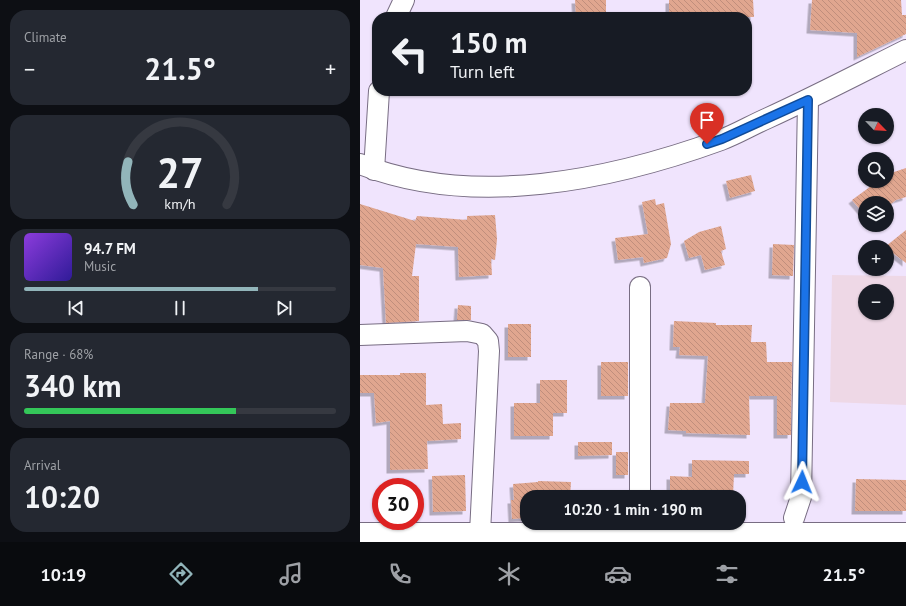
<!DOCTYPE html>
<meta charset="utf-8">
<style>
:root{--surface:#171b24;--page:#242831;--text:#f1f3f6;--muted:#9ea1a6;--line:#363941;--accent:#92b5ba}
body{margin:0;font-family:"PT Sans",sans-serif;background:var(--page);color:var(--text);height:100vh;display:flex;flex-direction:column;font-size:15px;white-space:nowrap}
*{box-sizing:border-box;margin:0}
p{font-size:13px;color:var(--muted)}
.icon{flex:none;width:22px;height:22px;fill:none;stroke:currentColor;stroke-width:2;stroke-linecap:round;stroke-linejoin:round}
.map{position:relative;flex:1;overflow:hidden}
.sheet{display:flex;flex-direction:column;gap:10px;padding:10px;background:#0d0f14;width:360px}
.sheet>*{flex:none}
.top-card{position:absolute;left:12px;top:12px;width:380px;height:84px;border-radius:16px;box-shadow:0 1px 3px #0004;background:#171b24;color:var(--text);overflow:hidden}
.needle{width:26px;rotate:115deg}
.buttons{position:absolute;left:498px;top:108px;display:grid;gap:8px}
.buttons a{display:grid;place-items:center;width:36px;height:36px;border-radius:50%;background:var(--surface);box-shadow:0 1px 3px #0004;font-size:20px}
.speed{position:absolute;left:12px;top:478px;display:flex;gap:8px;font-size:20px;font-weight:700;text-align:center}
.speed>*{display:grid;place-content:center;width:52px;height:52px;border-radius:50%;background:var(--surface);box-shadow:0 1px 3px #0004;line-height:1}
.speed .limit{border:6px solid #d22;background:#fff;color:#111}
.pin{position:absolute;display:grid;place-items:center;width:34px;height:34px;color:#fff;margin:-41px -17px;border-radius:50% 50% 50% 0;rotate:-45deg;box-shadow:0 0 4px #0007}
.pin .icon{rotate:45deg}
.me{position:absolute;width:44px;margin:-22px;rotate:2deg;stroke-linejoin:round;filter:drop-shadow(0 0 3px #0008)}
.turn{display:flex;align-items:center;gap:14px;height:84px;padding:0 12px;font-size:18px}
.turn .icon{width:52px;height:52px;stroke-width:2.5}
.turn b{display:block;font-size:28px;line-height:34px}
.big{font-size:30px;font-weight:700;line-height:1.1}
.sheet .widget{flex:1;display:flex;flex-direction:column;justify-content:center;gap:6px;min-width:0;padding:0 14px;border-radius:16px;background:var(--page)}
.sheet .dial{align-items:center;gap:0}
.dial svg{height:104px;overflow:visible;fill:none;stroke:var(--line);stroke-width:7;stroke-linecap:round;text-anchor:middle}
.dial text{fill:var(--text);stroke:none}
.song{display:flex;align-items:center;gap:12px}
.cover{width:48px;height:48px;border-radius:6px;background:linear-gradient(135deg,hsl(270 70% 55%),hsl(250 70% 35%))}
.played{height:4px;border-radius:2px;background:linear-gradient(90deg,var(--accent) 75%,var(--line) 75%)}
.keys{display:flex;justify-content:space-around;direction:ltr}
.heat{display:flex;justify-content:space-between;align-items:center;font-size:22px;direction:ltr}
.charge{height:6px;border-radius:3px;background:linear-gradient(90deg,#34c759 68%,var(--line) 0)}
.trip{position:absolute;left:160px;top:490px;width:226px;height:40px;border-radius:16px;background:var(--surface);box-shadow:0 1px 3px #0004;font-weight:700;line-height:40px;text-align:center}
.dock{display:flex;height:64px;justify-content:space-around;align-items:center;background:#090b0e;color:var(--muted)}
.dock .icon{width:28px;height:28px}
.dock .on{color:var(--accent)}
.dock b{font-size:18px;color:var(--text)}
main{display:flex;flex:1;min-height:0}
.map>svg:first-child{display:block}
.education{fill:#eed8e6;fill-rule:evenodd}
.building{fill:url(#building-back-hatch);filter:url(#shadow)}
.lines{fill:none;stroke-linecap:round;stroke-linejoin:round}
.minor-casing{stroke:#786d83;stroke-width:22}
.minor{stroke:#fff;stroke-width:20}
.route-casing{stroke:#114b97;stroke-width:10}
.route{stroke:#1a73e8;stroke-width:7}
</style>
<main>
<section class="sheet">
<div class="widget"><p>Climate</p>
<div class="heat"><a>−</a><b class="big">21.5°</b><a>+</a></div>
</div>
<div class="widget dial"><svg viewBox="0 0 100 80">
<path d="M14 69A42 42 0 1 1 86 69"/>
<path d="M14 69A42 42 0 0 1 10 36" stroke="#92b5ba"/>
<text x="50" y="56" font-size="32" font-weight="700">27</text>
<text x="50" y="72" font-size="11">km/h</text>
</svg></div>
<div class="widget">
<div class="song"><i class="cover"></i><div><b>94.7 FM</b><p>Music</p></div></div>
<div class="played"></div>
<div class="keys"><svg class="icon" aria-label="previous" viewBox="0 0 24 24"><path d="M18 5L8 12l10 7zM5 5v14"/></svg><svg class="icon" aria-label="pause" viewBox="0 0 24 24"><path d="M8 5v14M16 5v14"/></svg><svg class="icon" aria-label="next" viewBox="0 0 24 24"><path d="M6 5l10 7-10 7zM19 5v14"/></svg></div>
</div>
<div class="widget"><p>Range · 68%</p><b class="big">340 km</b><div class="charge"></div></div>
<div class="widget"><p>Arrival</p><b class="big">10:20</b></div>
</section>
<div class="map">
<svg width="546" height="542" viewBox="0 0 546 542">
<defs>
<pattern id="building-back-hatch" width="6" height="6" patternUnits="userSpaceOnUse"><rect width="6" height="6" fill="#e0a68f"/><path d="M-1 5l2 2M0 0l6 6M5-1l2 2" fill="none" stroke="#c08e7b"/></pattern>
<filter id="shadow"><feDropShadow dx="-3.5" dy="3.5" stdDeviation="0" flood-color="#0004"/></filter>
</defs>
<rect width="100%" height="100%" fill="#f0e4fd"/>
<path class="education" d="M472 275 546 276V405L470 402ZM505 291H527V313H505Z"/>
<g class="building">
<polygon points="215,0 246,0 246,17 216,17"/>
<polygon points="309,0 393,0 394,17 309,17"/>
<polygon points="452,0 541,0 542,15 546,15 546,34 497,57 497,33 450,30"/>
<polygon points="546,168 546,197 536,200 527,207 527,203 505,203 505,215 492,200 518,181 527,181 527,175 531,173"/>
<polygon points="391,175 395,191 370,198 366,181"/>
<polygon points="295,199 296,205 304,203 311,244 307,258 284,263 283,257 258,260 255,238 288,234 282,202"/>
<polygon points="0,204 55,221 57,216 107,220 107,216 135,215 137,239 135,260 131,259 132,275 99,277 98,247 56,244 52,276 59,276 59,321 26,323 23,268 0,265"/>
<polygon points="361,226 366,249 361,251 365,265 345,270 341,255 329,258 324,241 339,232"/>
<polygon points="546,230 546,263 525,247"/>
<polygon points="413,244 434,245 433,276 412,275"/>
<polygon points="98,305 111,306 111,320 97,320"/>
<polygon points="314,321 356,323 356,325 392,325 391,342 406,342 407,362 432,362 431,435 417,435 417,396 389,396 390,435 326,433 326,431 308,430 310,403 345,403 348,356 319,355 320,347 313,347"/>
<rect x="148" y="324" width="23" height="33"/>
<rect x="241" y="362" width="27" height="34"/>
<polygon points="40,373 66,373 66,405 82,404 83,424 101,423 101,439 67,441 68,469 30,470 30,421 16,423 14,393 0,393 0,375 40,375"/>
<polygon points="180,380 207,380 207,413 193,413 193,436 154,436 154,403 180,403"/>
<polygon points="218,442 252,442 252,455 218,456"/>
<rect x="256" y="452" width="12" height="23"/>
<polygon points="332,460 389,461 389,474 374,474 373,495 334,494 334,497 310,497 310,476 332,477"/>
<polygon points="105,475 106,511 73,512 72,476"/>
<polygon points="496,479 546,480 546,511 495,511"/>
<polygon points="178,481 211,482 210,497 167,497 167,518 152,519 151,500 154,500 153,484 178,482"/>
</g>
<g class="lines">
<g class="minor-casing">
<g id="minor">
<polyline points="36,17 44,0"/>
<path d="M0 164C113 209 251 180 361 140 377 134 392 125 408 118 454 97 500 73 546 50"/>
<polyline points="14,170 19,91"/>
<polyline points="0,335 107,331 122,334 128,341 129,351 120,533"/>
<polyline points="280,497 280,287"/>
<polyline points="434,518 441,497 448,100"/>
<polyline points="0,533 546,533"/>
</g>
</g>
<use href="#minor" class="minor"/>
</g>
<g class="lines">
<g class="route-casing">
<polyline id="route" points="347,144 362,139 448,100 442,482"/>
</g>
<use href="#route" class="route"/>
</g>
</svg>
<div class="buttons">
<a><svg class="needle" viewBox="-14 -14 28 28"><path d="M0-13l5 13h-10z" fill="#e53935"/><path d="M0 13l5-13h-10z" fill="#9ea1a6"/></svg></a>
<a><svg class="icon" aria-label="search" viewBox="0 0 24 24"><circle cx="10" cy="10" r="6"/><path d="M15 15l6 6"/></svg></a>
<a><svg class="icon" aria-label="layers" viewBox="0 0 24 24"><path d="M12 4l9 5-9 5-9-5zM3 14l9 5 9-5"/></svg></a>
<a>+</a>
<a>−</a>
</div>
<div class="speed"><div class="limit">30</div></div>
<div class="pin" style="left:347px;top:144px;background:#d93025"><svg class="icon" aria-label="arrive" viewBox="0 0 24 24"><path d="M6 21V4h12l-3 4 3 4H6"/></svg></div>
<svg class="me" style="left:442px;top:482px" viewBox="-20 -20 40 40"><path d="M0-17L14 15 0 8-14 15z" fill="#1a73e8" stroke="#fff" stroke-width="4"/></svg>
<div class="trip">10:20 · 1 min · 190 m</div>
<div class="top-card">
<div class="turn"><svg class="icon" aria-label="left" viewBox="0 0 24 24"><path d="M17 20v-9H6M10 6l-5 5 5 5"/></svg><div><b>150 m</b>Turn left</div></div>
</div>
</div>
</main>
<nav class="dock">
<b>10:19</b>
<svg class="icon on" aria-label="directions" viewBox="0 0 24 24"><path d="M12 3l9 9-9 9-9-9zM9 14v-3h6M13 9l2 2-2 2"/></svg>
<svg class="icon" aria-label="music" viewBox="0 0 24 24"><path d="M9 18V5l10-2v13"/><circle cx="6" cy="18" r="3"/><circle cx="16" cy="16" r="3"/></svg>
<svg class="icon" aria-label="phone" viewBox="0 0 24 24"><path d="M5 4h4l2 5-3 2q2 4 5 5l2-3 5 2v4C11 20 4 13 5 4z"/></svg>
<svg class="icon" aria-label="climate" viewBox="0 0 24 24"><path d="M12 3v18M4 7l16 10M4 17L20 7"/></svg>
<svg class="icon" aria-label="car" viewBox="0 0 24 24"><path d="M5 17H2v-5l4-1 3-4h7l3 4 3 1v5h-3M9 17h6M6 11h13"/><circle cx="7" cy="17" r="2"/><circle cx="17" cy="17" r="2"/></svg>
<svg class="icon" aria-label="filters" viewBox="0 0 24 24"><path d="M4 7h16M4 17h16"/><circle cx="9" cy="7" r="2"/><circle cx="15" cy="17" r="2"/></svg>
<b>21.5°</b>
</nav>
